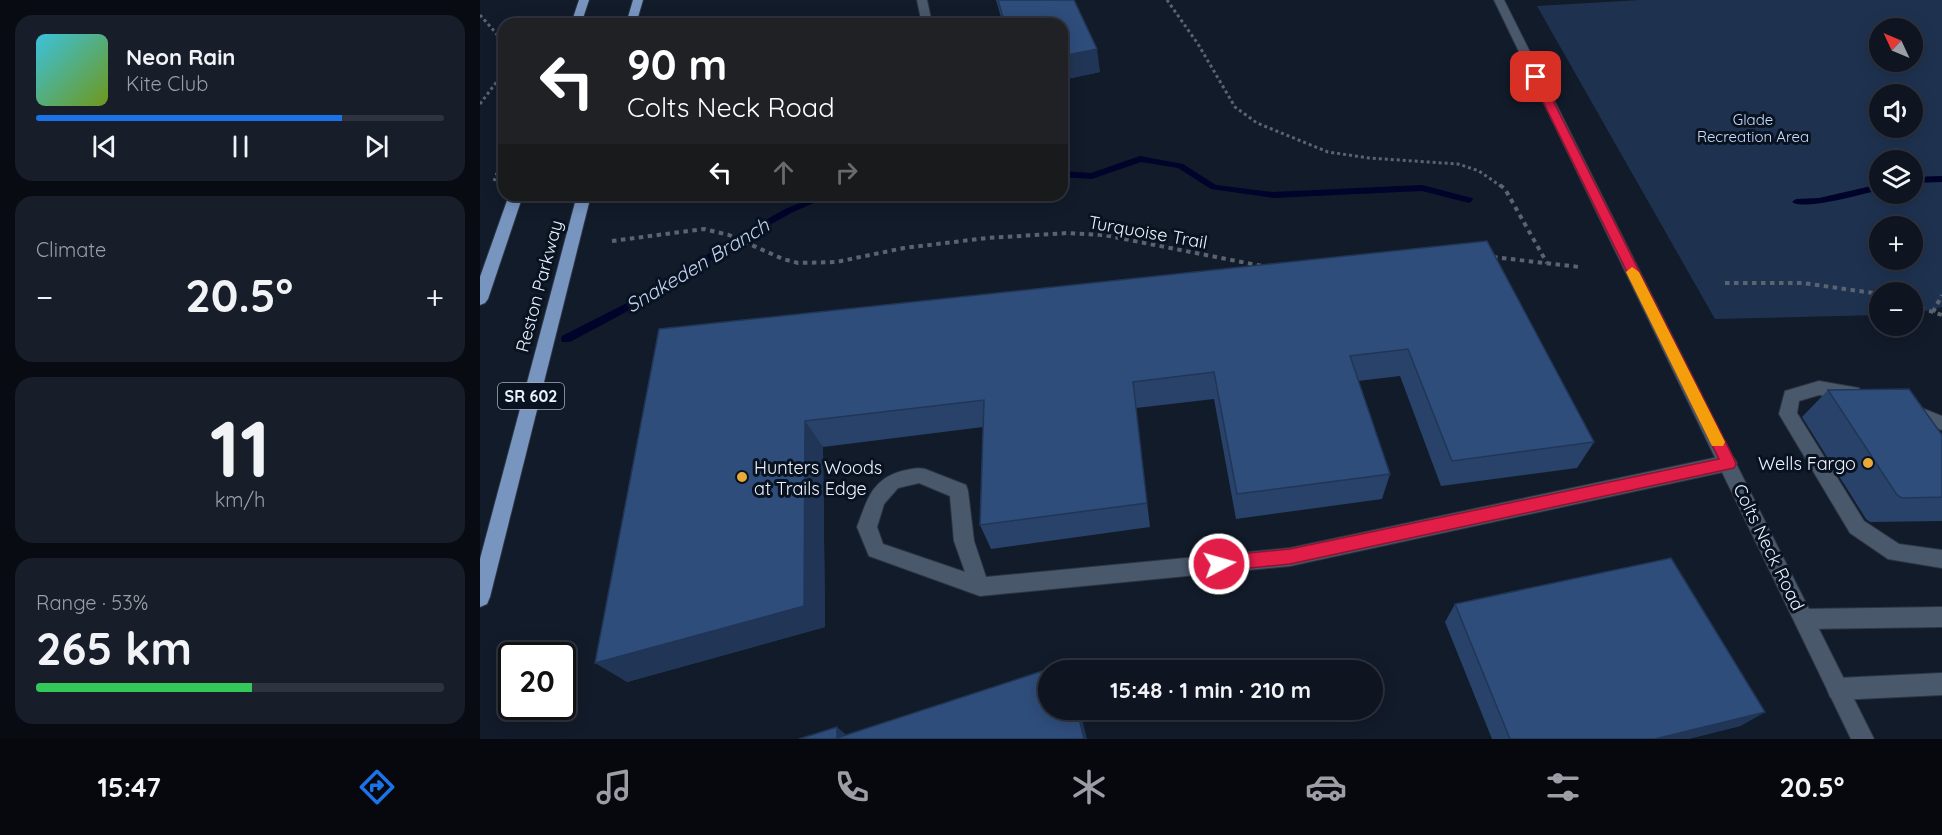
<!DOCTYPE html>
<meta charset="utf-8">
<style>
:root{--surface:#0e1420;--page:#171d29;--text:#f1f3f6;--muted:#9b9ea5;--line:#2e333e;--accent:#1a73e8}
body{margin:0;font-family:Quicksand,sans-serif;background:var(--page);color:var(--text);height:100vh;display:flex;flex-direction:column;font-size:22px;white-space:nowrap}
*{box-sizing:border-box;margin:0}
p{font-size:20px;color:var(--muted)}
.icon{flex:none;width:33px;height:33px;fill:none;stroke:currentColor;stroke-width:2;stroke-linecap:round;stroke-linejoin:round}
.map{position:relative;flex:1;overflow:hidden}
.drawer{display:flex;flex-direction:column;gap:15px;padding:15px;background:#080b12;width:480px}
.drawer>*{flex:none}
.banner{position:absolute;left:18px;top:18px;width:570px;height:183px;border-radius:18px;box-shadow:0 3px 15px #0003,0 0 0 2px var(--line);background:#202124;color:#fff;overflow:hidden}
.needle{width:39px;rotate:314deg}
.controls{position:absolute;left:1389px;top:18px;display:grid;gap:12px}
.controls a{display:grid;place-items:center;width:54px;height:54px;border-radius:50%;background:var(--surface);box-shadow:0 3px 15px #0003,0 0 0 2px var(--line);font-size:30px}
.speed{position:absolute;left:18px;top:642px;display:flex;gap:12px;font-size:30px;font-weight:700;text-align:center}
.speed>*{display:grid;place-content:center;width:78px;height:78px;border-radius:50%;background:var(--surface);box-shadow:0 3px 15px #0003,0 0 0 2px var(--line);line-height:1}
.speed .limit{border:3px solid #111;border-radius:9px;background:#fff;color:#111}
.pin{position:absolute;display:grid;place-items:center;width:51px;height:51px;color:#fff;margin:-26px;border-radius:12px;box-shadow:0 3px 9px #0006}
.me{position:absolute;width:66px;margin:-33px;rotate:84deg;stroke-linejoin:round;filter:drop-shadow(0 0 4px #0008)}
.turn{display:flex;align-items:center;gap:21px;height:126px;padding:0 30px;font-size:27px}
.turn .icon{width:78px;height:78px;stroke-width:2.5}
.turn b{display:block;font-size:42px;line-height:51px}
.lanes{display:flex;align-items:center;height:57px;padding:0 30px;background:#0003;justify-content:center;gap:30px;direction:ltr}
.lanes .off{opacity:.35}
.big{font-size:45px;font-weight:700;line-height:1.1}
.drawer .tile{flex:1;display:flex;flex-direction:column;justify-content:center;gap:9px;min-width:0;padding:0 21px;border-radius:18px;background:var(--page)}
.drawer .dial{align-items:center;gap:0}
.dial b{font-size:78px;line-height:1}
.song{display:flex;align-items:center;gap:18px}
.cover{width:72px;height:72px;border-radius:9px;background:linear-gradient(135deg,hsl(190 70% 55%),hsl(80 70% 35%))}
.played{height:6px;border-radius:3px;background:linear-gradient(90deg,var(--accent) 75%,var(--line) 75%)}
.keys{display:flex;justify-content:space-around;direction:ltr}
.heat{display:flex;justify-content:space-between;align-items:center;font-size:33px;direction:ltr}
.charge{height:9px;border-radius:4px;background:linear-gradient(90deg,#34c759 53%,var(--line) 0)}
.trip{position:absolute;left:558px;top:660px;width:345px;height:60px;border-radius:30px;background:var(--surface);box-shadow:0 3px 15px #0003,0 0 0 2px var(--line);font-weight:700;line-height:60px;text-align:center}
.dock{display:flex;height:96px;justify-content:space-around;align-items:center;background:#06080d;color:var(--muted)}
.dock .icon{width:42px;height:42px}
.dock .active{color:var(--accent)}
.dock b{font-size:27px;color:var(--text)}
main{display:flex;flex:1;min-height:0}
.map>svg:first-child{display:block}
.green{fill:#1e3250;fill-rule:evenodd}
.lines{fill:none;stroke-linecap:round;stroke-linejoin:round}
.stream{fill:#00032a;fill-rule:evenodd}
.service-casing{stroke:#2c3543;stroke-width:2}
.tertiary-casing{stroke:#2c3543;stroke-width:2}
.primary-casing{stroke:#2c3543;stroke-width:2}
.path-far1{stroke:#5a6370;stroke-width:3;stroke-dasharray:3 3;stroke-linecap:butt}
.path{stroke:#5a6370;stroke-width:4;stroke-dasharray:4.5 4.5;stroke-linecap:butt}
.service{fill:#4a586c;fill-rule:evenodd}
.tertiary{fill:#4a586c;fill-rule:evenodd}
.primary{fill:#7895c0;fill-rule:evenodd}
.wall{fill:#28426a}
.shaded-wall{fill:#213656}
.building{fill:#2f4d7b;stroke:#213656;stroke-width:1.5}
.route{fill:#e11d48;stroke:#92132f;stroke-width:1.5}
.slow{fill:#f59e0b}
.poi-dot{fill:#e9ab38;stroke:#091220;stroke-width:2}
.labels{text-anchor:middle;dominant-baseline:central;stroke-width:6;stroke-linejoin:round;paint-order:stroke}
.far-park-label{font-size:15px;fill:#cbdffd;stroke:#091220}
.shield{fill:#091220;stroke:#a7afbb;stroke-width:1.5}
.shield-label{font-size:16px;font-weight:bold;fill:#ebf2fd}
.street-label{font-size:18px;fill:#ebf2fd;stroke:#091220}
.poi-label{font-size:18px;fill:#ebf2fd;stroke:#091220;text-anchor:end}
.water-label{font-size:20px;font-style:italic;fill:#bfd3f0;stroke:#091220}
</style>
<main>
<section class="drawer">
<div class="tile">
<div class="song"><i class="cover"></i><div><b>Neon Rain</b><p>Kite Club</p></div></div>
<div class="played"></div>
<div class="keys"><svg class="icon" aria-label="previous" viewBox="0 0 24 24"><path d="M18 5L8 12l10 7zM5 5v14"/></svg><svg class="icon" aria-label="pause" viewBox="0 0 24 24"><path d="M8 5v14M16 5v14"/></svg><svg class="icon" aria-label="next" viewBox="0 0 24 24"><path d="M6 5l10 7-10 7zM19 5v14"/></svg></div>
</div>
<div class="tile"><p>Climate</p>
<div class="heat"><a>−</a><b class="big">20.5°</b><a>+</a></div>
</div>
<div class="tile dial"><b>11</b><p>km/h</p></div>
<div class="tile"><p>Range · 53%</p><b class="big">265 km</b><div class="charge"></div></div>
</section>
<div class="map">
<svg width="1462" height="739" viewBox="0 0 1462 739">
<rect width="100%" height="100%" fill="#121b2a"/>
<path class="green" d="M1160 0H1462V307L1433 314 1432 292H1400L1399 315 1235 319 1057 6ZM1400 28H1432V62H1400ZM1400 94H1432V128H1400ZM1400 160H1432V194H1400ZM1400 226H1432V260H1400Z"/>
<g class="lines">
<g class="stream">
<polygon points="660,156 703,164 736,185 793,192 942,185 992,198 993,200 989,203 942,191 793,198 731,189 698,168 661,162 612,179 582,177 582,171 611,173"/>
<polygon points="1462,176 1462,182 1432,183 1432,177"/>
<path d="M1400 184V190C1382 194 1324 211 1312 202L1316 199 1339 198Z"/>
<polygon points="340,195 352,195 311,213 245,250 200,283 90,342 82,342 81,339 82,336 194,279 239,246 305,209"/>
</g>
<g class="service-casing">
<g id="service">
<polygon points="437,0 447,0 452,24 442,24"/>
<polygon points="1339,381 1379,388 1381,393 1379,398 1373,400 1339,395 1319,401 1317,413 1384,521 1419,544 1462,550 1462,568 1408,559 1370,533 1299,414 1305,391"/>
<polygon points="1429,403 1462,416 1462,430 1423,415 1420,410 1423,405"/>
<path d="M1248 455 1254 458 1257 463 1254 468 1248 471 810 566 500 596 389 556 377 527C387 500 392 479 422 471 431 469 437 467 445 469L486 485 488 491 494 541 506 577 810 548ZM439 483 470 496 474 541 485 572 403 544 397 527 404 504 418 488Z"/>
<polygon points="1462,607 1462,627 1325,629 1318,626 1315,619 1318,612 1325,609"/>
<polygon points="1462,673 1462,695 1358,700 1350,697 1347,689 1350,681 1358,678"/>
</g>
</g>
<g class="tertiary-casing">
<polygon id="tertiary" points="1014,0 1024,0 1394,739 1371,739"/>
</g>
<g class="primary-casing">
<g id="primary">
<polygon points="99,0 109,0 101,24 91,24"/>
<polygon points="153,0 163,0 156,24 146,24"/>
<polygon points="29,195 43,195 8,299 5,303 0,305 0,277"/>
<polygon points="97,195 111,195 10,597 7,604 0,607 0,559"/>
</g>
</g>
<g class="path-far1">
<polyline points="687,0 718,44 755,107 777,123 848,152 889,158 978,164 999,171 1022,187"/>
<polyline points="0,15 16,33 24,47"/>
<polyline points="0,104 24,72"/>
<polyline points="14,181 24,155"/>
</g>
<g class="path">
<polyline points="1020,185 1025,189 1067,263"/>
<polyline points="132,241 224,229 249,235 303,259 318,263 356,262 424,248 507,238 588,233 624,235 782,266"/>
<polyline points="1013,257 1099,267"/>
<polyline points="1245,283 1323,283 1400,294"/>
<polyline points="1432,305 1462,315"/>
<polyline points="1453,312 1462,295"/>
</g>
<use href="#service" class="service"/>
<use href="#tertiary" class="tertiary"/>
<use href="#primary" class="primary"/>
</g>
<g class="wall">
<polygon points="516,0 594,0 620,72 582,80 582,24 523,24"/>
<polygon points="1007,241 1114,442 1097,468 961,486 920,376 878,381 910,474 902,499 756,519 734,399 656,408 670,527 511,549 500,525 503,427 343,447 345,627 147,682 179,329"/>
<polygon points="1348,390 1462,435 1462,521 1390,522 1386,519 1322,417"/>
<polygon points="975,604 1285,712 1260,726 1208,739 1012,739 965,622"/>
</g>
<g class="shaded-wall">
<polygon points="617,49 620,72 582,80 582,56"/>
<polygon points="325,421 343,447 345,627 147,682 115,663"/>
<polygon points="597,710 600,710 607,739 604,739"/>
<polygon points="1285,712 1260,726 1208,739 1175,739"/>
<polygon points="357,727 371,739 357,738"/>
</g>
<g class="building">
<polygon points="518,0 594,0 617,49 582,56 582,24 525,24"/>
<polygon points="1007,241 1114,442 972,461 928,349 870,356 910,474 757,494 734,372 653,382 667,503 500,525 504,400 325,421 324,606 115,663 179,329"/>
<polygon points="1429,389 1462,435 1462,497 1422,498 1417,495 1348,390"/>
<polygon points="1191,558 1285,712 1175,739 1030,739 975,604"/>
<polygon points="587,663 589,670 568,670 568,710 597,710 604,739 319,739 357,727 357,738"/>
</g>
<polygon class="route" points="1053,75 1061,77 1254,459 1256,464 1254,468 810,564 739,571 733,569 730,564 733,558 739,556 810,549 1239,459 1051,77"/>
<polygon class="slow" points="1152,267 1159,272 1243,438 1245,442 1243,446 1232,446 1146,272"/>
<g class="poi-dot">
<circle cx="1388" cy="463" r="6"/>
<circle cx="262" cy="477" r="6"/>
</g>
<g class="labels">
<g class="far-park-label">
<text x="1273" y="119">Glade<tspan x="1273" dy="17">Recreation Area</tspan></text>
</g>
<rect class="shield" x="18" y="383" width="66" height="26" rx="4.5"/>
<g class="shield-label">
<text x="51" y="396">SR 602</text>
</g>
<g class="street-label">
<text transform="translate(668 232) rotate(10)">Turquoise Trail</text>
<text transform="translate(59 286) rotate(-75)">Reston Parkway</text>
<text transform="translate(1289 547) rotate(64)">Colts Neck Road</text>
</g>
<g class="poi-label">
<text x="1376" y="463">Wells Fargo</text>
<text x="274" y="467" text-anchor="start">Hunters Woods<tspan x="274" dy="21">at Trails Edge</tspan></text>
</g>
<g class="water-label">
<text transform="translate(217 265) rotate(-31)">Snakeden Branch</text>
</g>
</g>
</svg>
<div class="controls">
<a><svg class="needle" viewBox="-14 -14 28 28"><path d="M0-13l5 13h-10z" fill="#e53935"/><path d="M0 13l5-13h-10z" fill="#9b9ea5"/></svg></a>
<a><svg class="icon" aria-label="sound" viewBox="0 0 24 24"><path d="M4 9h4l5-4v14l-5-4H4zM17 9q2 3 0 6"/></svg></a>
<a><svg class="icon" aria-label="layers" viewBox="0 0 24 24"><path d="M12 4l9 5-9 5-9-5zM3 14l9 5 9-5"/></svg></a>
<a>+</a>
<a>−</a>
</div>
<div class="speed"><div class="limit">20</div></div>
<div class="pin" style="left:1056px;top:77px;background:#d93025"><svg class="icon" aria-label="arrive" viewBox="0 0 24 24"><path d="M6 21V4h12l-3 4 3 4H6"/></svg></div>
<svg class="me" style="left:739px;top:564px" viewBox="-20 -20 40 40"><circle r="17" fill="#e11d48" stroke="#fff" stroke-width="3"/><path d="M0-11L8 9 0 5-8 9z" fill="#fff"/></svg>
<div class="trip">15:48 · 1 min · 210 m</div>
<div class="banner">
<div class="turn"><svg class="icon" aria-label="left" viewBox="0 0 24 24"><path d="M17 20v-9H6M10 6l-5 5 5 5"/></svg><div><b>90 m</b>Colts Neck Road</div></div>
<div class="lanes"><svg class="icon" aria-label="left" viewBox="0 0 24 24"><path d="M17 20v-9H6M10 6l-5 5 5 5"/></svg><svg class="icon off" aria-label="ahead" viewBox="0 0 24 24"><path d="M12 20V5M6 11l6-6 6 6"/></svg><svg class="icon off" aria-label="right" viewBox="0 0 24 24"><path d="M7 20v-9h11M14 6l5 5-5 5"/></svg></div>
</div>
</div>
</main>
<nav class="dock">
<b>15:47</b>
<svg class="icon active" aria-label="directions" viewBox="0 0 24 24"><path d="M12 3l9 9-9 9-9-9zM9 14v-3h6M13 9l2 2-2 2"/></svg>
<svg class="icon" aria-label="music" viewBox="0 0 24 24"><path d="M9 18V5l10-2v13"/><circle cx="6" cy="18" r="3"/><circle cx="16" cy="16" r="3"/></svg>
<svg class="icon" aria-label="phone" viewBox="0 0 24 24"><path d="M5 4h4l2 5-3 2q2 4 5 5l2-3 5 2v4C11 20 4 13 5 4z"/></svg>
<svg class="icon" aria-label="climate" viewBox="0 0 24 24"><path d="M12 3v18M4 7l16 10M4 17L20 7"/></svg>
<svg class="icon" aria-label="car" viewBox="0 0 24 24"><path d="M5 17H2v-5l4-1 3-4h7l3 4 3 1v5h-3M9 17h6M6 11h13"/><circle cx="7" cy="17" r="2"/><circle cx="17" cy="17" r="2"/></svg>
<svg class="icon" aria-label="filters" viewBox="0 0 24 24"><path d="M4 7h16M4 17h16"/><circle cx="9" cy="7" r="2"/><circle cx="15" cy="17" r="2"/></svg>
<b>20.5°</b>
</nav>
